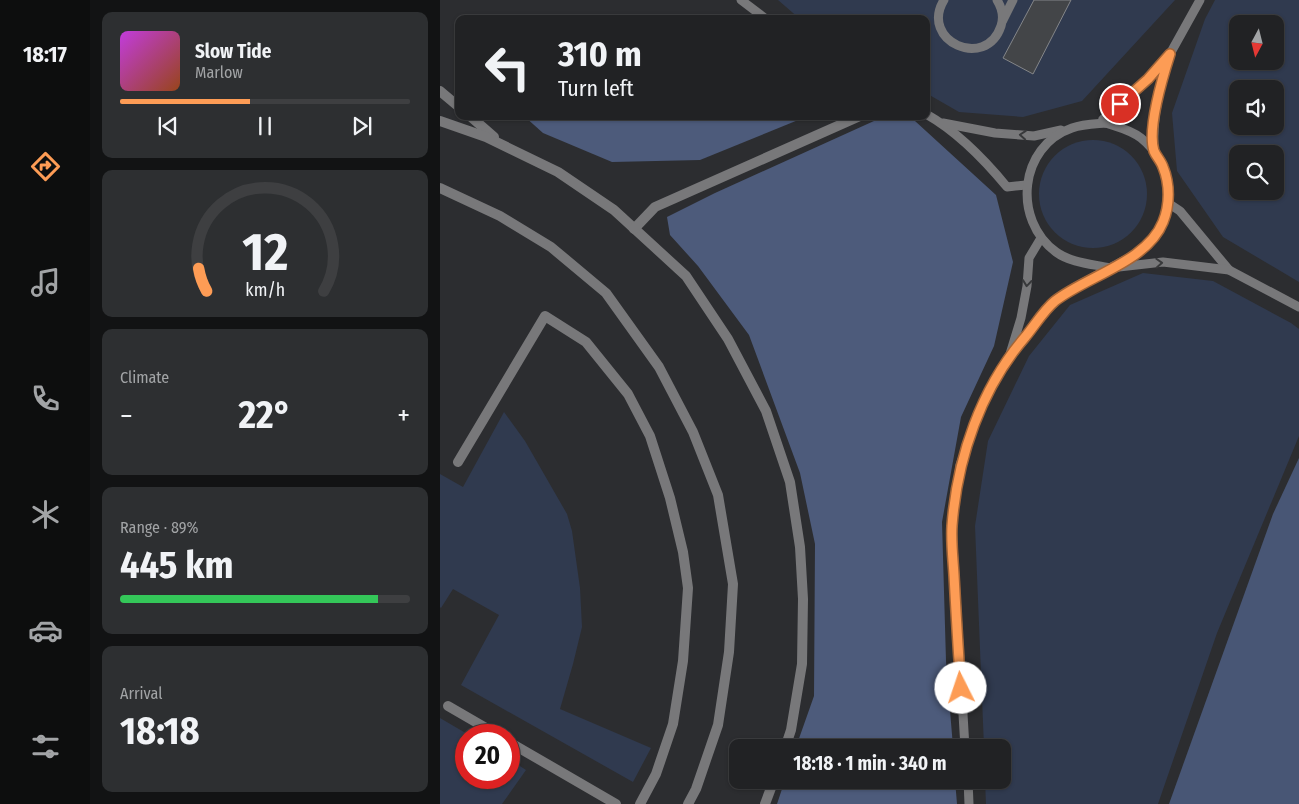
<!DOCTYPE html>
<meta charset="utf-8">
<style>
:root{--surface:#212224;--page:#2d2f31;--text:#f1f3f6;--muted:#a2a4a6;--line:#3e3f41;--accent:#fd9c55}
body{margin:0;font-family:"Fira Sans Condensed",sans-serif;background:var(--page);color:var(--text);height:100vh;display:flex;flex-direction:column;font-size:19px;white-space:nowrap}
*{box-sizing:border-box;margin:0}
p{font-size:16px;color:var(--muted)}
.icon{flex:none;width:28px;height:28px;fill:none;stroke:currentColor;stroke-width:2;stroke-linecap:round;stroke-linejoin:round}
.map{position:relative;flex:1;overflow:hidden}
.details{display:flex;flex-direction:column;gap:12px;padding:12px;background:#121314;width:350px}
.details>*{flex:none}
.banner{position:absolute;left:15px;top:15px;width:475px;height:105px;border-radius:10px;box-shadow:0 1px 4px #0004,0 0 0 1px var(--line);background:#212224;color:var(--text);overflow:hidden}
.needle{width:32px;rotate:187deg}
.buttons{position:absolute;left:789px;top:15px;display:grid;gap:10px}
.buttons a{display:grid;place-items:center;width:55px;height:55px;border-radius:10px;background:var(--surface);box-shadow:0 1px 4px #0004,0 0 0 1px var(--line);font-size:25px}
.speed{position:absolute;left:15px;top:724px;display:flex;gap:10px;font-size:25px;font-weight:700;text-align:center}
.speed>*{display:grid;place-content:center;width:65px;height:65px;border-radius:50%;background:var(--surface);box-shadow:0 1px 4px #0004,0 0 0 1px var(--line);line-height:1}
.speed .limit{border:8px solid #d22;background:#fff;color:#111}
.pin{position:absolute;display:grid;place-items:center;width:42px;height:42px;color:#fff;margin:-21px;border:2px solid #fff;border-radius:50%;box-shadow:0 1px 5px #0007}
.me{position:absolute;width:55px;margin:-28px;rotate:356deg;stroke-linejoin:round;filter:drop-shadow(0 0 4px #0008)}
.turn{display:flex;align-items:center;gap:18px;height:105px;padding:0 20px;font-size:22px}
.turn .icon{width:65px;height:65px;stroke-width:2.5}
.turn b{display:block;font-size:35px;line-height:42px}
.big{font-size:38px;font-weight:700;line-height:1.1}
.details .tile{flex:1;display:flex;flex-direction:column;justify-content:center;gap:8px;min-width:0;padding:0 18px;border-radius:10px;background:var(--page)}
.details .dial{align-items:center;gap:0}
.dial svg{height:130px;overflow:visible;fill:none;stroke:var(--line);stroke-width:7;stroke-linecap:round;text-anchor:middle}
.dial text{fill:var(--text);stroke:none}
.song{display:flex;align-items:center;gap:15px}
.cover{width:60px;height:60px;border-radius:8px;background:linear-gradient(135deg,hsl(290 70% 55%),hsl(20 70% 35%))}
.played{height:5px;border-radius:2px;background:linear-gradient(90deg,var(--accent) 45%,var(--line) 45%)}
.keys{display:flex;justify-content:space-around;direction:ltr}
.heat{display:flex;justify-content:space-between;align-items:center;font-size:28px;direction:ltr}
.charge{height:8px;border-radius:4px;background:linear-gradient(90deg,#34c759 89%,var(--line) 0)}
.trip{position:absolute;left:289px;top:739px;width:282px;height:50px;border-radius:10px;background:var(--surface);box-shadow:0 1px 4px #0004,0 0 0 1px var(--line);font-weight:700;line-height:50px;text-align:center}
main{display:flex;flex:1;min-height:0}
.tabs{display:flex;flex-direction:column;width:90px;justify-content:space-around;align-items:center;background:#0d0e0e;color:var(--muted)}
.tabs .icon{width:35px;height:35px}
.tabs .on{color:var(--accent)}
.tabs b{font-size:22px;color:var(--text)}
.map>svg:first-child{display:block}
.green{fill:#303a4f;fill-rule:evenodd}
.forest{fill:#4d5b7b}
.water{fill:#485675}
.building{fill:#434548;stroke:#848689}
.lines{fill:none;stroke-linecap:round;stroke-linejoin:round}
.service{stroke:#78787a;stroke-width:9}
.minor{stroke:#78787a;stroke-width:10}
.oneway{stroke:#38393b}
.route-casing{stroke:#a46537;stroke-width:12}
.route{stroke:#fd9c55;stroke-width:9}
</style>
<main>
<nav class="tabs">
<b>18:17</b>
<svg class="icon on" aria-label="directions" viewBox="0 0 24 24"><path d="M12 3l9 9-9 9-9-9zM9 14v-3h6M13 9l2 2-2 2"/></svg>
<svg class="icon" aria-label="music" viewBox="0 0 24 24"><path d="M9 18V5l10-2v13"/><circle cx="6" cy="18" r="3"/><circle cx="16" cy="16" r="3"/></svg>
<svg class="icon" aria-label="phone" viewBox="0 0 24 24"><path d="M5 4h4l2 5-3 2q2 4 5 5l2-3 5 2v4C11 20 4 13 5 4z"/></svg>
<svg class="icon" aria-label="climate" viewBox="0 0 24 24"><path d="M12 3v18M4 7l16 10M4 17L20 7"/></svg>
<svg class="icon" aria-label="car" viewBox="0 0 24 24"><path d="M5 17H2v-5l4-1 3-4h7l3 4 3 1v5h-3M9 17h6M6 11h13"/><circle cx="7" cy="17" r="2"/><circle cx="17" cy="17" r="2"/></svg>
<svg class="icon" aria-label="filters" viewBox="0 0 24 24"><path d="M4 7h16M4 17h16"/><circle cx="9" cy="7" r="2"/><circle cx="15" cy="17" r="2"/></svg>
</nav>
<section class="details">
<div class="tile">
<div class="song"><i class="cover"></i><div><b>Slow Tide</b><p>Marlow</p></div></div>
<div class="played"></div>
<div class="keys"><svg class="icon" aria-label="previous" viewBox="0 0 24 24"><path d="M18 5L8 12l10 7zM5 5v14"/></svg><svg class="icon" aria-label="pause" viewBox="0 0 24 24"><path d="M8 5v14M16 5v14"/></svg><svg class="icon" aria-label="next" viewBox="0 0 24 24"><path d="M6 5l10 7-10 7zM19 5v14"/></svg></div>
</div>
<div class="tile dial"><svg viewBox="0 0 100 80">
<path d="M14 69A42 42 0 1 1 86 69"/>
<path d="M14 69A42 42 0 0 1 9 55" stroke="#fd9c55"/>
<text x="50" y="56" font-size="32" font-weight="700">12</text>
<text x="50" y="72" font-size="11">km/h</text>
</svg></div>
<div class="tile"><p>Climate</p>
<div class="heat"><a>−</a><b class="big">22°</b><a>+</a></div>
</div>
<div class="tile"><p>Range · 89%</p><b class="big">445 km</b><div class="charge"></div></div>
<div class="tile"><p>Arrival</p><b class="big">18:18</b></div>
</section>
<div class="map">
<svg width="859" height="804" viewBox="0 0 859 804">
<rect width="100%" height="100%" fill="#2c2d30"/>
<g class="green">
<polygon points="338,0 735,0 642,101 583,117 519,112 486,93 486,19 360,19"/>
<path d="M775 0H859V282L783 237 737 171 732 113 765 19ZM798 24H835V61H798ZM798 89H835V126H798ZM798 154H835V191H798Z"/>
<circle cx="653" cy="194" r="54"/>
<polygon points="703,273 773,281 851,323 859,329 859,436 777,633 718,804 546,804 545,780 562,780 562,748 544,747 535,526 548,441 589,356 630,305"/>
<polygon points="64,412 85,441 127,514 132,531 140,588 142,627 133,664 120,709 211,748 193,782 21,685 59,615 13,589 1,608 0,607 0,474 23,487"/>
<polygon points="0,718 29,735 26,735 26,778 69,778 69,759 86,770 62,804 0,804"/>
</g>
<g class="forest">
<polygon points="84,116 368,116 260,160 172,162 103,133"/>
<polygon points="445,116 459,116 475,121 556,195 573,262 554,346 521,417 502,522 506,661 513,747 356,747 374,696 375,544 360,473 309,335 258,266 230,235 227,217 275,193"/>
<polygon points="345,780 515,780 517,804 337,804"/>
</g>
<polygon class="water" points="859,458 859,804 729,804 833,514"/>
<polygon class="building" points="594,0 631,0 593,74 563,58"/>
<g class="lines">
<g class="service">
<polyline points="301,0 326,19"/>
<path d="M504 0C479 41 546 71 561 26 564 17 562 8 557 0"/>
<polyline points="563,20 573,0"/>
<path d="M486 114C518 132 544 159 567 187L586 185"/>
<polyline points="503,123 555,133 594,136 621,130"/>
<path d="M666 123C678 127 691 130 701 138 732 163 738 210 712 240 701 253 684 260 670 268 652 264 631 263 616 252 572 220 579 146 632 128 643 124 654 124 666 123Z"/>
<polyline points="666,123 663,119 708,79 730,54 760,0"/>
<path d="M714 150C712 118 720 88 729 57"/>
<polyline points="728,203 740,211 789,270"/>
<polyline points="574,350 613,302 635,287 670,268 723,262 789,270 859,307"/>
<polyline points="525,748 512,527 520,465 539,412 570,354 581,318 587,286 589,258 601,238"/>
<polyline points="528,780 529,804"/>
</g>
<g class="minor">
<polyline points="0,91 19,107"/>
<polyline points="30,116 54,137"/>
<polyline points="0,121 46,137 118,172 174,210 246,276 288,339 326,411 350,482 360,547 363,599 362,664 351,730 345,748"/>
<polyline points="0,188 60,216 111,247 166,293 219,367 253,432 278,495 293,584 289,652 278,725 256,789 248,804"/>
<polyline points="194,229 215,207 420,116"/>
<polyline points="18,462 105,316 146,342 188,394 210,436 230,498 243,552 248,588 243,661 233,724 216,774 200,804"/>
<polyline points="8,706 58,735"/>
<polyline points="69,742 176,804"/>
<polyline points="325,804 334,780"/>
</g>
</g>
<defs><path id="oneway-chevron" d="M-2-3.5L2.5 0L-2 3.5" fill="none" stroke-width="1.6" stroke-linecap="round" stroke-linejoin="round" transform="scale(1.25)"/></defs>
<g class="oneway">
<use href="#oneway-chevron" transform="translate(583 135) rotate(-176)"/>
<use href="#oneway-chevron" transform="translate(719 263) rotate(-3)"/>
<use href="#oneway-chevron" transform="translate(587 283) rotate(96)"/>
</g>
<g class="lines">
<g class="route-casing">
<path id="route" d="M521 688C518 650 516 612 514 575 513 559 511 542 512 526 517 458 541 388 586 336 595 325 604 310 615 301 647 276 707 262 723 222 730 205 730 184 723 167 721 161 716 156 714 151 707 129 723 76 730 54L708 79 680 104"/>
</g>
<use href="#route" class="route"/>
</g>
</svg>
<div class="buttons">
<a><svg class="needle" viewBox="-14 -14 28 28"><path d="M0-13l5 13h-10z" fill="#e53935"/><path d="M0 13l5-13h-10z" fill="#a2a4a6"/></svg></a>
<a><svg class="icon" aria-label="sound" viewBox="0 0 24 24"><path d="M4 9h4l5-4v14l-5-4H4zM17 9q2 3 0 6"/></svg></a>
<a><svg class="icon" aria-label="search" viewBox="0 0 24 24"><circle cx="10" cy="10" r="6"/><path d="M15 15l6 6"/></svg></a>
</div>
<div class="speed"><div class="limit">20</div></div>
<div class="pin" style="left:680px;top:104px;background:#d93025"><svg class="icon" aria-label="arrive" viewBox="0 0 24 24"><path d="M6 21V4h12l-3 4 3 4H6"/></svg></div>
<svg class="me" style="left:521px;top:688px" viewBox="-20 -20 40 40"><circle r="19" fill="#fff"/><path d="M0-13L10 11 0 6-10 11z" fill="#fd9c55"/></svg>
<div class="trip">18:18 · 1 min · 340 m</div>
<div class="banner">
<div class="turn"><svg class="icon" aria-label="left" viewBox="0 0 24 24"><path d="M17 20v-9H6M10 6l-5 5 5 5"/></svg><div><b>310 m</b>Turn left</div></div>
</div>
</div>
</main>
